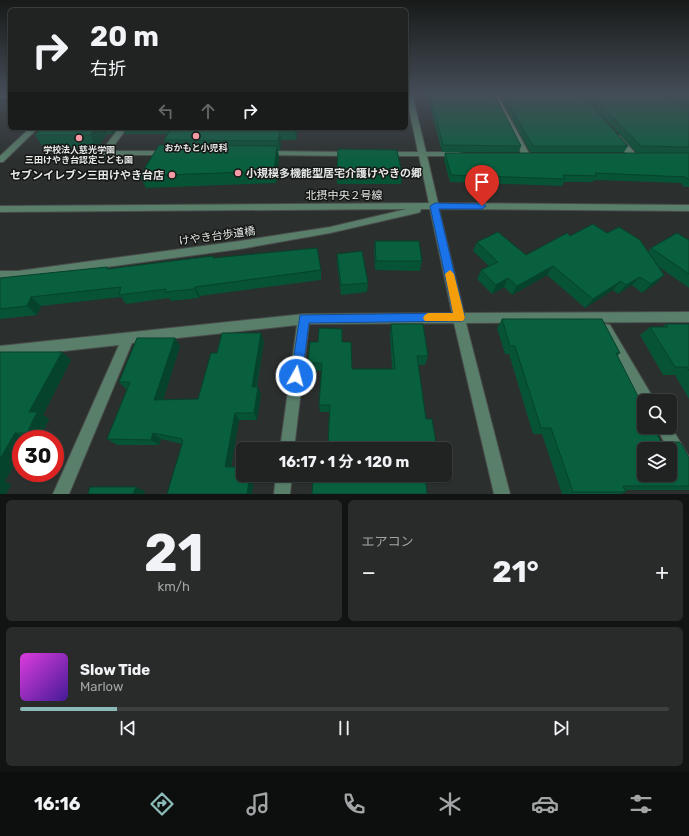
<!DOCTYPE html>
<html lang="ja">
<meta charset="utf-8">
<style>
:root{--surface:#202322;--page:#282b2a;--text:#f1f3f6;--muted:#a2a4a5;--line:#3d4040;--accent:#8bbbb9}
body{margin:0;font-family:Rubik,"Noto Sans JP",sans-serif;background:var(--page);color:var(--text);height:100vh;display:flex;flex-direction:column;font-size:15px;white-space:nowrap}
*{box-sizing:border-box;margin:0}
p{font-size:13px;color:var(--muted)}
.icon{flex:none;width:22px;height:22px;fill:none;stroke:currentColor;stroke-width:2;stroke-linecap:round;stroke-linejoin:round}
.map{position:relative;height:494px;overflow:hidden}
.side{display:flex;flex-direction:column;gap:6px;padding:6px;background:#121313;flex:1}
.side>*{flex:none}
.guide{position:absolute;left:8px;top:8px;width:400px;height:122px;border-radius:6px;box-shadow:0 1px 3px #0004,0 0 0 1px var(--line);background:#202322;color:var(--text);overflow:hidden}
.fabs{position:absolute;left:637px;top:394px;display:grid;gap:8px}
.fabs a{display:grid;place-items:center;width:40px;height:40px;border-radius:6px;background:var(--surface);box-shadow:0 1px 3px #0004,0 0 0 1px var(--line);font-size:20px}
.speed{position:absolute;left:12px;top:430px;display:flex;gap:8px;font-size:20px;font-weight:700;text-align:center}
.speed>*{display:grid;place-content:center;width:52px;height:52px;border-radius:50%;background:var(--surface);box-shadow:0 1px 3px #0004,0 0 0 1px var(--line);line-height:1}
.speed .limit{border:6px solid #d22;background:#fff;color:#111}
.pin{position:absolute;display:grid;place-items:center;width:34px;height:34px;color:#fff;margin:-41px -17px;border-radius:50% 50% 50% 0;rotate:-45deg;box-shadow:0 0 4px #0007}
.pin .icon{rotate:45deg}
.me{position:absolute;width:44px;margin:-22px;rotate:7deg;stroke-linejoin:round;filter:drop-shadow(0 0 3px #0008)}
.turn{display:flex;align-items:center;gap:14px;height:84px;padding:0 16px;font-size:18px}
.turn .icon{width:52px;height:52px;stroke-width:2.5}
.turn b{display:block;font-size:28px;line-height:34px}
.lanes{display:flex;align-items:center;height:38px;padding:0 16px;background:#0003;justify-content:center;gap:20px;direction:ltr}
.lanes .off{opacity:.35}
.big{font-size:30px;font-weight:700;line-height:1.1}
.side .tile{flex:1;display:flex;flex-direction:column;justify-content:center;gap:6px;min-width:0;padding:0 14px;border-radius:6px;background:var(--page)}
.side .dial{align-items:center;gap:0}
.dial b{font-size:52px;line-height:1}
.song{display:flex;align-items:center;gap:12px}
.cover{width:48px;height:48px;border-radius:6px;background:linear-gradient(135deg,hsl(300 70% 55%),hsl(260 70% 35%))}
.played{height:4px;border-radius:2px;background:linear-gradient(90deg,var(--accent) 15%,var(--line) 15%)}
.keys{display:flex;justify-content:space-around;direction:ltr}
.heat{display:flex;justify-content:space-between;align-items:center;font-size:22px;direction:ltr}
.side .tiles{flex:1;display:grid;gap:6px;grid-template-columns:1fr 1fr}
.tile:last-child{grid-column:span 2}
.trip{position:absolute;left:236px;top:442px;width:216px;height:40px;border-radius:6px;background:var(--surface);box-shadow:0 1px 3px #0004,0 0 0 1px var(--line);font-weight:700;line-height:40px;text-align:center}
.menu{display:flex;height:64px;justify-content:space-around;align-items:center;background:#0d0e0e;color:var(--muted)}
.menu .icon{width:28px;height:28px}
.menu .current{color:var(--accent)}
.menu b{font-size:18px;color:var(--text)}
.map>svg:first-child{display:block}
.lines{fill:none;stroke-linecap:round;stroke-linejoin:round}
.minor-casing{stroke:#494d4b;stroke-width:2}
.minor{fill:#597e6a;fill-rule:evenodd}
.wall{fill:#075336}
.shaded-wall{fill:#06432c}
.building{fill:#08603f;stroke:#06432c;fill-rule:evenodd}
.route{fill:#1a73e8;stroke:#114b97}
.slow{fill:#f59e0b}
.poi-dot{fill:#f39aa7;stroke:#151715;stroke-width:1.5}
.labels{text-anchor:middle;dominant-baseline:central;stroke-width:3;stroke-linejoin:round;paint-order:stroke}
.far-poi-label{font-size:9px;font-weight:bold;fill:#e5e8e6;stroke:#151715}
.poi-label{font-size:11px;font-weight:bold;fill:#e5e8e6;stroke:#151715;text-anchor:start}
.street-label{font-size:11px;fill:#e5e8e6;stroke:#151715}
</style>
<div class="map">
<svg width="689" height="494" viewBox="0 0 689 494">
<rect width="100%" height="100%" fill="#2b2f2d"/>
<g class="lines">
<g class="minor-casing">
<g id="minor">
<rect x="0" y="94" width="10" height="4"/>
<polygon points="406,94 412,94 426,152 459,152 463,154 459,156 427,156 438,203 689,205 689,211 439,209 464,313 689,312 689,322 466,323 510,494 494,494 454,323 309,324 294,449 280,449 297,325 132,343 69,494 53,494 119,345 0,358 0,346 304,314 452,313 430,209 421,209 420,212 417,213 330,233 240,249 18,279 0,279 0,271 18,271 240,241 330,227 407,209 0,212 0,206 429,203 419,156 385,156 381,154 385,152 418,152"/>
<polygon points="491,94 497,94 530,155 529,157 526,157 522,155"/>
<polygon points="30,128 38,128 3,162 0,162 0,156"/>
<polygon points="119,128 127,128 110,151 167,151 171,153 167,155 101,155 100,153"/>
<polygon points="614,136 620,136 636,154 636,158 630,158 614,140"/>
<polygon points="262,151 351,152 355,154 351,156 265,155 261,153"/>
<polygon points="606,324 610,325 655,401 644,401 643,406 600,329 602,325"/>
<polygon points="670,425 689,457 689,479 684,476 670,453 670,449 668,449 656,427 670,427"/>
<polygon points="276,475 292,475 290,494 274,494"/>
</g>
</g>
<use href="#minor" class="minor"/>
</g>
<g class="wall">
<polygon points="427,94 494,94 521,146 519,152 442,152"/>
<polygon points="498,94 581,94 628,146 624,152 530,152"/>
<polygon points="581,94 689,94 689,187 684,187 681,183 594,180 593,182 564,182 562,186 450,182 444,160 445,153 688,153 637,153"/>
<polygon points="42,128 118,128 113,134 107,134 97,148 43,147 35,135"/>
<polygon points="122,128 298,128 296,140 281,140 280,151 278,151 279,158 276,183 146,188 140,176 166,145 164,140 167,134 125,134"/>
<polygon points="337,174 402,175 401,184 337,184"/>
<polygon points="607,233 648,252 651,248 689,240 689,288 656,265 664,275 655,284 642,293 632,285 618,294 613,290 585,308 547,275 512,295 504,287 492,294 477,279 481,270 489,266 473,251 477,242 526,255 570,236"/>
<polygon points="375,241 422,261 420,271 375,270 374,250"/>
<polygon points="337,254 368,283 367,292 341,295 337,263"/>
<polygon points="214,258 321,270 321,280 200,296 199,298 171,301 169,298 126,304 121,297 41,306 37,315 0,319 0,278 107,267 109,269"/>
<polygon points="502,319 620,353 617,356 661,442 689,458 689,490 625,490 626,492 621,494 562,494 542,434 533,434 509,354 505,354 497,328"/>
<polygon points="391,324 428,356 425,365 418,365 328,445 329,412 320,412 319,405 322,371 309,371 308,363 342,342 352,369 392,369 390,333"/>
<polygon points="666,324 689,324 689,399 675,375 663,375 640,335 650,327 662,327"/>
<polygon points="175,338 180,346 163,400 198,399 217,353 264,341 257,387 261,394 257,420 239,420 231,467 252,494 182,444 161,439 159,445 117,445 107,439 127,390 119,382"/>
<polygon points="0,352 62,352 71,360 43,415 49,419 39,439 21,439 5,482 11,484 6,494 0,494"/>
</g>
<g class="shaded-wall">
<polygon points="96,128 104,128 107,134 97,148 90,135"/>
<polygon points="110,128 118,128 113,134"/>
<polygon points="295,128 298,128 296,140 295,130"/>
<polygon points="280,130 281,140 280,151 278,141"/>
<polygon points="277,146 279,158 276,183 274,171"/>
<polygon points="553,266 547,275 512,295 517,286"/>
<polygon points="664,275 655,284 642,293 651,284"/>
<polygon points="640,277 632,285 618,294 626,285"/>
<polygon points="508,278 504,287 492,294 496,285"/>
<polygon points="621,281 613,290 585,308 593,299"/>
<polygon points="195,287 200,296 199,298 195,289"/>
<polygon points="31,297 41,306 37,315 27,306"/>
<polygon points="261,333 264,341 255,394 252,387"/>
<polygon points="175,338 180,346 161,407 154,400"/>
<polygon points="62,352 71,360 43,415 49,419 39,439 27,433 29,412"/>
<polygon points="258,387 261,394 257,420 254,413"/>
<polygon points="235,413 239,420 230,472 225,467"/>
<polygon points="15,433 28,439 21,439 21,452 5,482 11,484 6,494 0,494 0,459"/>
<polygon points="153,433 161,439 159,445 151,440"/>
<polygon points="250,475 255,475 252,494 247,494"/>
<polygon points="136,487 145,491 144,494 133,494"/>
</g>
<g class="building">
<polygon points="430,94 494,94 521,146 443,145"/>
<polygon points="503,94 581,94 628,146 533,146"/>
<polygon points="590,94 662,94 689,114 689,147 641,146"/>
<polygon points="674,94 689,94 689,106"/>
<polygon points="42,128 96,128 90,135 35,135"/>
<polygon points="171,128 295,128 295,130 280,130 278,141 164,140"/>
<polygon points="159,145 277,146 274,171 140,176"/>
<polygon points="338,149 397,150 402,175 337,174"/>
<polygon points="445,153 689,153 689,180 686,177 595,173 597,176 563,175 565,179 451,175"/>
<polygon points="593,224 607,233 619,227 640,240 664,275 651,284 640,277 626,285 621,281 593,299 553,266 517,286 508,278 496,285 481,270 498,262 477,242 498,232 526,255 567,233 570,236"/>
<polygon points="677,233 689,240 689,274 651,248"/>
<polygon points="375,241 419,241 422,261 376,261"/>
<polygon points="317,248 321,270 195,287 195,289 165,292 166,289 119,295 121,287 31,297 27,306 0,309 0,278 107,267 107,269 213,256 213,258"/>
<polygon points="362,251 368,283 341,285 337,254"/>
<path d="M502 319H602L620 353H616L644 408V427H654L661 442H679L682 445 689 458V486H623L626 492H573L551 428H541L515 346H510ZM644 449H670V475H644Z"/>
<polygon points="391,324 423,324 428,356 417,356 426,419 432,419 437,449 326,449 327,445 328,445 330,405 319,405 322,363 308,363 310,342 318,342 319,328 342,329 342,342 351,342 352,369 395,369"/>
<polygon points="666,324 689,324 689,371 687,367 675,367 650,327 668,327"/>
<polygon points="222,333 261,333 252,387 258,387 254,413 235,413 225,467 243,467 243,475 250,475 247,494 167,494 183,441 182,439 153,433 151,440 107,439 130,382 119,382 137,338 175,338 154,400 198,399 211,353 217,353"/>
<polygon points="0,352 62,352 29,412 37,412 27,433 15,433 0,459"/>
<polygon points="326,475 425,475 427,494 312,494 313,482 325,482"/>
<polygon points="90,487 136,487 133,494 88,494"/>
</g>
<linearGradient id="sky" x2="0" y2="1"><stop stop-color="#181a19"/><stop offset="0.58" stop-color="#444d57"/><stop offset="1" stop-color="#444d57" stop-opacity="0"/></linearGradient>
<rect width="689" height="163" fill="url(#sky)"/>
<polygon class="route" points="435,203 482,204 486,206 482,209 439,209 465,318 463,321 309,323 302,376 301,381 296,382 292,381 291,376 300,315 453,313 430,206"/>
<polygon class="slow" points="450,270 454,274 465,318 463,321 425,321 423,318 425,315 428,313 453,313 445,274"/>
<g class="poi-dot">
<circle cx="196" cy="136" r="4"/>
<circle cx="79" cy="138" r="4"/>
<circle cx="238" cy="173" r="4"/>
<circle cx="172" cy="175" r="4"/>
</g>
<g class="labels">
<g class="far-poi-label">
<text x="196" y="148">おかもと小児科</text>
<text x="79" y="150">学校法人慈光学園<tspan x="79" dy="10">三田けやき台認定こども園</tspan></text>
</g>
<g class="poi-label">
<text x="246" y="173">小規模多機能型居宅介護けやきの郷</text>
<text x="164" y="175" text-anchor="end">セブンイレブン三田けやき台店</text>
</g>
<g class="street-label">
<text x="344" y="195">北摂中央２号線</text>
<text transform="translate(217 236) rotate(-8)">けやき台歩道橋</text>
</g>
</g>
</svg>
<div class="fabs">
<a><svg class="icon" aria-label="search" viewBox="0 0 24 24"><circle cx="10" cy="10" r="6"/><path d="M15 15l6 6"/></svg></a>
<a><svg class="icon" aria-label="layers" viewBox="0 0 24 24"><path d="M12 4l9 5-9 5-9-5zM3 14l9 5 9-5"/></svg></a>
</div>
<div class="speed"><div class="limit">30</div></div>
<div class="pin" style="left:482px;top:206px;background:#d93025"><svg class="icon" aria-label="arrive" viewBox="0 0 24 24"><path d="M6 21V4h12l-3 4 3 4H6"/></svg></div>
<svg class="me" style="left:296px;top:376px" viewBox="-20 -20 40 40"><circle r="17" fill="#1a73e8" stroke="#fff" stroke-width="3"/><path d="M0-11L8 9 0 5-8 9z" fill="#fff"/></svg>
<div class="trip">16:17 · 1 分 · 120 m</div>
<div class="guide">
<div class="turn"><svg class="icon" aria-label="right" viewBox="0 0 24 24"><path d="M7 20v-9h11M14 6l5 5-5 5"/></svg><div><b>20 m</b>右折</div></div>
<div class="lanes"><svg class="icon off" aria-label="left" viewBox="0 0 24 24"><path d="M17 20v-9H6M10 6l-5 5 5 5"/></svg><svg class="icon off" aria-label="ahead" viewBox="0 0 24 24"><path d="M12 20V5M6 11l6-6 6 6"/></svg><svg class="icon" aria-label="right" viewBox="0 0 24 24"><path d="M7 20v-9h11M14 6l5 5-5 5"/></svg></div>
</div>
</div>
<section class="side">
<div class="tiles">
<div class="tile dial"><b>21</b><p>km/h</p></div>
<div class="tile"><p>エアコン</p>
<div class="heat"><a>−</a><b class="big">21°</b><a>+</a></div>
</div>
<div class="tile">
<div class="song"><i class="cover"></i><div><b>Slow Tide</b><p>Marlow</p></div></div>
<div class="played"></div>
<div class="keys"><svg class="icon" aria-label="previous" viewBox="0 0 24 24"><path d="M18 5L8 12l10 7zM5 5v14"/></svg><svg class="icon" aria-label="pause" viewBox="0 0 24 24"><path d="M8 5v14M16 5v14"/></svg><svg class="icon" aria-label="next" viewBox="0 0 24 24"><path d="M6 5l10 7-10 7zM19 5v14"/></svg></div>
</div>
</div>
</section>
<nav class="menu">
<b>16:16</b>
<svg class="icon current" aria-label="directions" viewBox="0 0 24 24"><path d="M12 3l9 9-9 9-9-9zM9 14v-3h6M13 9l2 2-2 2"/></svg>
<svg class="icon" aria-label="music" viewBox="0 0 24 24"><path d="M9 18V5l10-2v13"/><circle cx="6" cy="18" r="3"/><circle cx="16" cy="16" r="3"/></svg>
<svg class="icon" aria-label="phone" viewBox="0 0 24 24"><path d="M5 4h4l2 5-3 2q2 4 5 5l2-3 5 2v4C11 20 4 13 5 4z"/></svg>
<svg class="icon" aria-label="climate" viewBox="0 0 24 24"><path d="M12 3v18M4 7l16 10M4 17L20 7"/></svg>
<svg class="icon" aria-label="car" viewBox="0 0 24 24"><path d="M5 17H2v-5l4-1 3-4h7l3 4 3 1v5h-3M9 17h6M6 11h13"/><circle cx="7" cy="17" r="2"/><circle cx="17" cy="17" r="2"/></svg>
<svg class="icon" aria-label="filters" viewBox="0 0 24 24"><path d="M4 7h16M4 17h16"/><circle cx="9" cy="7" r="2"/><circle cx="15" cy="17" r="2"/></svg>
</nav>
